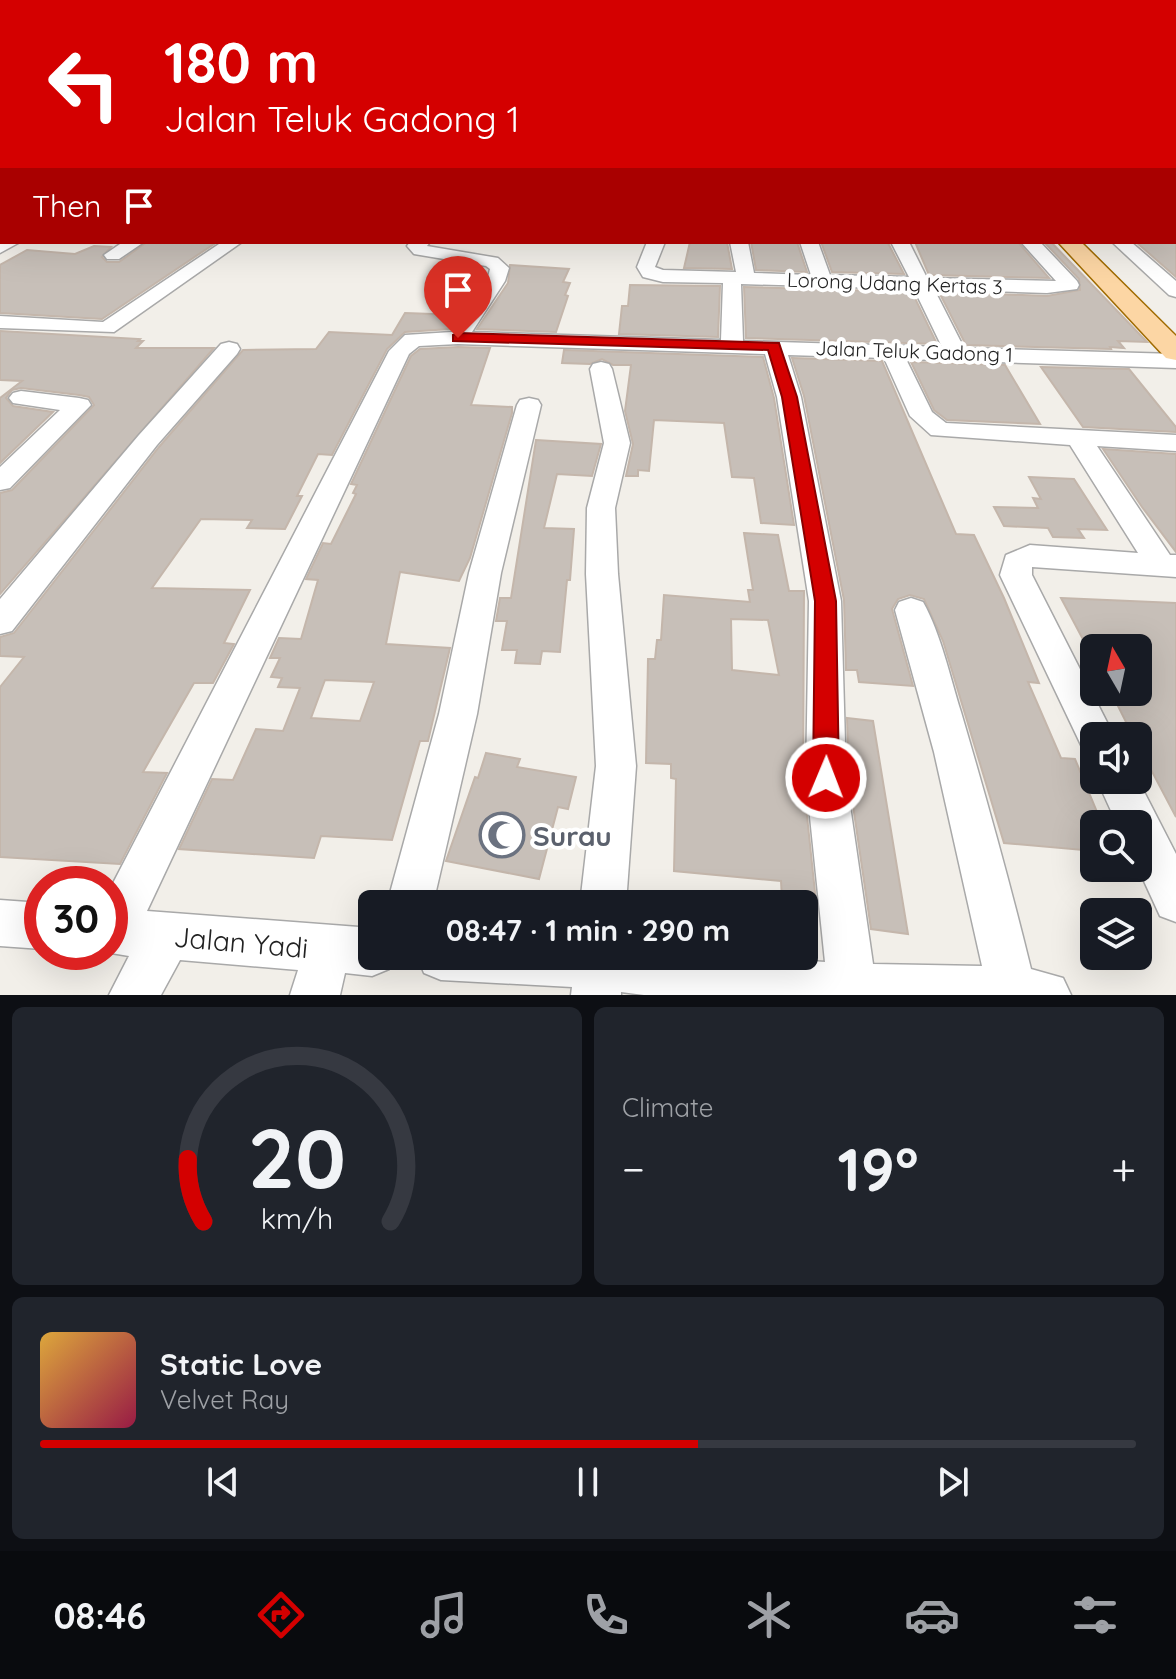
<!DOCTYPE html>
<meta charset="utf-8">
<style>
:root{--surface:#171b24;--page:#20242c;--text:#f1f3f6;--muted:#9ea1a6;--line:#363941;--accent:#d40000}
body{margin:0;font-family:Quicksand,sans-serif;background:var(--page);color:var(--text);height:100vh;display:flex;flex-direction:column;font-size:30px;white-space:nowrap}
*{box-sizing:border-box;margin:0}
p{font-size:26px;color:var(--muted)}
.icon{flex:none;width:44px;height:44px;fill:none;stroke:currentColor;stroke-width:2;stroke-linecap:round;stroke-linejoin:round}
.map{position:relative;height:995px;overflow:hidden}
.sheet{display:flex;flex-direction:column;gap:12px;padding:12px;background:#0d0f14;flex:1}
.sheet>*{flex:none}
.banner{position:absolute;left:0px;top:0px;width:1176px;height:244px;box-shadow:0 8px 32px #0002;background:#d40000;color:#fff;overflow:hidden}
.needle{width:52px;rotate:351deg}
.fabs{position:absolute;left:1080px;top:634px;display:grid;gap:16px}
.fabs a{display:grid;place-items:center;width:72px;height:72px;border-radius:12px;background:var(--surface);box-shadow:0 8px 32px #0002;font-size:40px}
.speed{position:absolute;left:24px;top:866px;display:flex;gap:16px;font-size:40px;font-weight:700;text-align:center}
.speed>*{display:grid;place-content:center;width:104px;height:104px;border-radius:50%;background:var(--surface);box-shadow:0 8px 32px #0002;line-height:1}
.speed .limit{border:12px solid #d22;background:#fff;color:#111}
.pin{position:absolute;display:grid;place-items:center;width:68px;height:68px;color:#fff;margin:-82px -34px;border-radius:50% 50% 50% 0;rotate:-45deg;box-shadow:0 0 8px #0007}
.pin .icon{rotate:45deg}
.me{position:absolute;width:88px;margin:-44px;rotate:1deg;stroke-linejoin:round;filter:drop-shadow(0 0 6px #0008)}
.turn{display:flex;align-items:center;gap:28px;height:168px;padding:0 32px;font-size:36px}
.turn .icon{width:104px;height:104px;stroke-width:2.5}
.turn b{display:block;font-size:56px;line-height:68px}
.then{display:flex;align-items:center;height:76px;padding:0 32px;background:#0003;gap:16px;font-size:30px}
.big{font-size:60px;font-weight:700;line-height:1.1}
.sheet .widget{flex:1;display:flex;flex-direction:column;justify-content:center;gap:12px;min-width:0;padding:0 28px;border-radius:12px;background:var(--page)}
.sheet .dial{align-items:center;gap:0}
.dial svg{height:208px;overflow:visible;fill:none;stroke:var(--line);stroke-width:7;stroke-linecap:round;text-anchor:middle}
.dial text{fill:var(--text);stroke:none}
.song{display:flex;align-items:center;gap:24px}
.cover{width:96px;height:96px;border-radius:12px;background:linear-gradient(135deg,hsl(40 70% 55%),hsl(340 70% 35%))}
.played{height:8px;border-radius:4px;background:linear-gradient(90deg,var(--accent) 60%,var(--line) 60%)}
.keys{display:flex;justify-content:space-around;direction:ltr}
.heat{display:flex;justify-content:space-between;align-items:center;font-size:44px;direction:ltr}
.sheet .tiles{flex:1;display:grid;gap:12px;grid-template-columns:1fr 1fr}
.widget:last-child{grid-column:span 2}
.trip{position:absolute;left:358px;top:890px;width:460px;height:80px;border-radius:12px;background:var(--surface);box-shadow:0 8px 32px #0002;font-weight:700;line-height:80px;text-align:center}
.menu{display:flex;height:128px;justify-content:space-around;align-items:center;background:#090b0e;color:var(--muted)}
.menu .icon{width:56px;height:56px}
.menu .active{color:var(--accent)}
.menu b{font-size:36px;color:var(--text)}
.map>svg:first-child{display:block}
.building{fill:#c7bfb8;stroke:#c4b6ab;stroke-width:2;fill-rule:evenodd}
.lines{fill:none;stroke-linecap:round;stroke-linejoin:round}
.minor-casing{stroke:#a9a9a9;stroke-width:3}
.major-casing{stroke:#a06b00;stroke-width:3}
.minor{fill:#fff;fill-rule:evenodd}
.major{fill:#fcd6a4;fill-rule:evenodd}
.route{fill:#d40000;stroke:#8a0000;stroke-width:2}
.labels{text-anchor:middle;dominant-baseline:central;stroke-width:8;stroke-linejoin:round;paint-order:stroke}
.far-street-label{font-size:20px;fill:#222;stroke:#fff}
.near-worship-label{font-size:28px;font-weight:bold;fill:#5b616d;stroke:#fff;text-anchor:start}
.near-street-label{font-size:28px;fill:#222;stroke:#fff}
</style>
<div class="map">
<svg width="1176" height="995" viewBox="0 0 1176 995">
<rect width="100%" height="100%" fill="#f2efe9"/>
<g class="building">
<polygon points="147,242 217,242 102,319 0,313 0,265 27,250 75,254 94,246 111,247 102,257 107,262 119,262"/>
<polygon points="690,242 727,242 732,269 684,268"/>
<polygon points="751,242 797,242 807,272 756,270"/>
<polygon points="821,242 888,243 904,274 832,272"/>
<polygon points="915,242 1018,242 1049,278 929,275"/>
<polygon points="1044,242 1051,242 1147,342 1118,341 1124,348 1110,347 1111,349 966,345 939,292 1047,296 1080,290 1079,279"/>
<polygon points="1136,242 1176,242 1176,277"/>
<polygon points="510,265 569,269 563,282 570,283 565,295 568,296 556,332 477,329 508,283"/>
<polygon points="630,285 720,286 718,337 619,334 622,306 628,306"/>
<polygon points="744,287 912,292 937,344 746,338"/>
<polygon points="405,313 460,315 450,329 405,332 387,349 332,455 318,454 297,496 302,496 285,529 247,528 252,520 201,519 152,588 250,590 224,643 234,644 213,683 194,683 143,772 167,773 120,864 0,857 0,687 24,657 0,656 0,637 14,633 159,447 243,350 316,349 329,332 392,335"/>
<polygon points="0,331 140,339 138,341 143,341 136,348 214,348 0,594 0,493 12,490 94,405 89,397 79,395 21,388 12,390 6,398 13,406 53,412 0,463 0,398 22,381 0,380"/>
<path d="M458 347 490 348 471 405 512 407V413L470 558 459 581 400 572 386 644 450 648 428 741H420L392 840 321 836 314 858 179 849 212 779 233 780 256 729 283 731 300 688 278 687 282 678 271 677 280 658H270L279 638 301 639 318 580 306 579 323 543 331 544 356 494 353 493 357 485 351 484 411 356 420 349ZM325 680 374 682 360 721 311 718Z"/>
<polygon points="564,350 763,357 774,398 794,525 761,523 754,478 732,477 724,423 654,420 649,471 638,470 638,476 626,476 633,444 625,411 631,365 613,365 602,359 590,364 562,363"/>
<polygon points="792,358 882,361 956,534 974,535 1004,598 1039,683 1028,682 1061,758 1075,759 1102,824 1094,824 1094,851 1004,843 943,641 924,599 910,595 898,599 892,609 913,686 859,682 857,670 846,670 844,600 804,396"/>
<polygon points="911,362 1005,365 1040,424 947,420 934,410"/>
<polygon points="1041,367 1129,369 1176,427 1176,432 1083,427"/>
<polygon points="536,440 601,444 592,476 557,474 544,528 574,529 570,580 567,580 560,652 542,651 540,664 515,663 517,650 502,650 507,621 496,621 500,598 511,598"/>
<polygon points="1103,449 1176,454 1176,552 1142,507"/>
<polygon points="1029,477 1074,479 1107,530 1078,529 1084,538 1053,537 1048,528 1004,526 994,507 1038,508 1033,498 1041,499"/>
<path d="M744 533 778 535 789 591H804L803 778 816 902 782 899 781 881 674 871 676 779 671 778V764L646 763 648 659H655L657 640H661L664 595 750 602 748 590H753ZM731 619 768 620 779 675 732 670Z"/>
<polygon points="1061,598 1176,603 1176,817 1138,745 1138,736 1133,736 1111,692 1138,692 1138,648 1094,648 1094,660"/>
<polygon points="847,718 873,721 908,934 871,929 849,778"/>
<polygon points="486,753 520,759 517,767 576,777 568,809 558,807 539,879 446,861 475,777 478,778"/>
</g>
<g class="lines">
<g class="minor-casing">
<g id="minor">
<rect x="1174" y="109" width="2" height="6"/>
<rect x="0" y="110" width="2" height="6"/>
<rect x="1174" y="142" width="2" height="8"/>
<rect x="0" y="149" width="2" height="8"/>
<rect x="1174" y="177" width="2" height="10"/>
<polygon points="1174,210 1176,211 1176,221 1174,220"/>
<polygon points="0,241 2,240 20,242 0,253"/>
<polygon points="123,242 144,242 119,259 107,259 104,255"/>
<polygon points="222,242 242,242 114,332 0,328 0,316 103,322"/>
<path d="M410 242H430L427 246 498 258 509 268 505 281 472 332 721 340 723 283 663 282 643 277 637 267 647 242H665L655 267 663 270 736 272 730 242H748L754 273 811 275 800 242H818L830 275 909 277 891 242H909L927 278 1056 281 1021 242H1040L1077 281 1079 285 1077 289 1047 293 934 289 964 348 1176 354V368L906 359 932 412 946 423 1176 435V451L1097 446 1170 555H1176V577L1032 567V575L1114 736H1094V752L1082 747 1000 575 1006 555 1030 545 1138 553 1070 445 931 435 910 416 884 358 788 355 801 397 841 601 846 778 873 964 982 966 934 752 895 610 899 602 911 598 923 602C941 634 950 677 961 712 986 797 1010 883 1031 969L1063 978 1071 995H644L621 992V995H571L572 987 441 980 424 973 417 956H739L825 962 806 778 809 601 777 397 765 354 458 344 419 346 409 354 147 911 372 928V956H394L389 969 372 976 345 973 340 995H290L298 970 180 960 161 995H109L129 956 105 952H110V889L389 351 405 335 452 332 487 281 490 269 486 266 414 254 407 246ZM741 284 914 289 942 347 743 341Z"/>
<polygon points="1112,242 1131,242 1176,281 1176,297 1169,295"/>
<polygon points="229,342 237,344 240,349 237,354 157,445 12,631 0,634 0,599 139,435 221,344"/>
<polygon points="601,362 609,364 612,369 630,443 615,508 618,574 636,766 626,904 580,904 596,766 586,574 587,508 604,443 590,369 593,364"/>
<polygon points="21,391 79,398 88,400 91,405 10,488 0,490 0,467 60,410 13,403 9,398 13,393"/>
<polygon points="529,398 538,400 541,405 501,573 477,714 433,904 387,904 439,714 469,573 517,405 520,400"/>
<polygon points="1097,780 1138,780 1176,854 1176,922 1160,916 1138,868 1138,824 1117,824"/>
<polygon points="0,900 42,903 42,949 0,946"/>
</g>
</g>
<g class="major-casing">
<polygon id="major" points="1058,242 1081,242 1176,336 1176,360 1166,358"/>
</g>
<use href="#minor" class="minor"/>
<use href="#major" class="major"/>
</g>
<linearGradient id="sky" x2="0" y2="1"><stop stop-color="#8fc0e4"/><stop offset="0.44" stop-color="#f9f8f5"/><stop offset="1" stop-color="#f9f8f5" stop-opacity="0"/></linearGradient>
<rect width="1176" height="249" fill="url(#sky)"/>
<polygon class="route" points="458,333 779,343 797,397 836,601 839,778 835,786 826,790 817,786 813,778 815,601 782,397 768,350 453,341 453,335"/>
<defs>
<g id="mosque-ring" transform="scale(2.3)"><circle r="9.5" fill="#fff" stroke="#6b7280" stroke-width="1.5"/><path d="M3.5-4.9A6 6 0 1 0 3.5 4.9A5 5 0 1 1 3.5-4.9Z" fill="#6b7280"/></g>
</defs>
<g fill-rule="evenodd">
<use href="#mosque-ring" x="502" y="835"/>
</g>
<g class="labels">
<g class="far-street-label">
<text transform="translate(895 283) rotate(2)">Lorong Udang Kertas 3</text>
<text transform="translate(914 351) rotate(2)">Jalan Teluk Gadong 1</text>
</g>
<g class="near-worship-label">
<text x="533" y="835">Surau</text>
</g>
<g class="near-street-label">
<text transform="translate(241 942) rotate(5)">Jalan Yadi</text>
</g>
</g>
</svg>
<div class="fabs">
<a><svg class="needle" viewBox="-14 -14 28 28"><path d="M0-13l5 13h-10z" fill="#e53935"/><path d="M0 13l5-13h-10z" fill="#9ea1a6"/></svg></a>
<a><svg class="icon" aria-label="sound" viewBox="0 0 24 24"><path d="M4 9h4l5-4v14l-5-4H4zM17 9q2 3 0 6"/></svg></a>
<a><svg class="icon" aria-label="search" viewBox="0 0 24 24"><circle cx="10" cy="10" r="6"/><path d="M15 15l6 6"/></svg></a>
<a><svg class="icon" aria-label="layers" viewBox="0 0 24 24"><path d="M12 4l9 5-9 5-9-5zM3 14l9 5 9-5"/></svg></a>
</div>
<div class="speed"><div class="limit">30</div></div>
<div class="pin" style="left:458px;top:338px;background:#d93025"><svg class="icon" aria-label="arrive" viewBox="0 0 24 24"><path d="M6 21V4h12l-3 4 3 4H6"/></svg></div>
<svg class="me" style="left:826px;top:778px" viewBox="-20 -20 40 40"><circle r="17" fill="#d40000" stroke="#fff" stroke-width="3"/><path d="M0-11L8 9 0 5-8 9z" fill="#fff"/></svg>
<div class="trip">08:47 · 1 min · 290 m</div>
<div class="banner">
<div class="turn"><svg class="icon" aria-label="left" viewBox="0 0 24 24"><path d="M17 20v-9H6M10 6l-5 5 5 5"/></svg><div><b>180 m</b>Jalan Teluk Gadong 1</div></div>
<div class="then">Then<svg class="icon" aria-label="arrive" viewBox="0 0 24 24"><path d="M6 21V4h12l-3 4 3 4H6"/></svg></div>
</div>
</div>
<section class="sheet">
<div class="tiles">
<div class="widget dial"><svg viewBox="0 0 100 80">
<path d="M14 69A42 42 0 1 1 86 69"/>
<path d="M14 69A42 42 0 0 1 8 45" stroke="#d40000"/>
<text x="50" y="56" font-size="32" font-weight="700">20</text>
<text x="50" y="72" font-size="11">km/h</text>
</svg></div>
<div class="widget"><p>Climate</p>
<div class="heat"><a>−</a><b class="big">19°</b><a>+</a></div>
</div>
<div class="widget">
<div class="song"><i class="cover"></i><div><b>Static Love</b><p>Velvet Ray</p></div></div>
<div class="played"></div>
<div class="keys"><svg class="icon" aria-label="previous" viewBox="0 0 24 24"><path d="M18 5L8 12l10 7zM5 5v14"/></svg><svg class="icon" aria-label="pause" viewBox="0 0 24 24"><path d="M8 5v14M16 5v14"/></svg><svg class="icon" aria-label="next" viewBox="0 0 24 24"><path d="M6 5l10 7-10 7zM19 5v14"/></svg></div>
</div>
</div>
</section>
<nav class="menu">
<b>08:46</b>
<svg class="icon active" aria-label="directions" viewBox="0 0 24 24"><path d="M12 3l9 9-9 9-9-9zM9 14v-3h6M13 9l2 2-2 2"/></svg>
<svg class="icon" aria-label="music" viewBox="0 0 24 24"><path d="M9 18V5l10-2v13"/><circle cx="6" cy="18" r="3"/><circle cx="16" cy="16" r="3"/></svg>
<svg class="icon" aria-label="phone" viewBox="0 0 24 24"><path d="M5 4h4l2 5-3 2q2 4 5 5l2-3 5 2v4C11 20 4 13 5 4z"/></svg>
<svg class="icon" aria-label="climate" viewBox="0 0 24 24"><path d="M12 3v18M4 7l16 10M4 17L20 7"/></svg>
<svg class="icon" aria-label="car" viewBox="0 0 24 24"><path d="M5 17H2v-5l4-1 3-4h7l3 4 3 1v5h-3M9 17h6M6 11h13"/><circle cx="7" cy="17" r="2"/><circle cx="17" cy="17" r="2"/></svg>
<svg class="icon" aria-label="filters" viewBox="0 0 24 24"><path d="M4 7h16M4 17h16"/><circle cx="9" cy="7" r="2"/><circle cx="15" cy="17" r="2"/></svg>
</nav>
